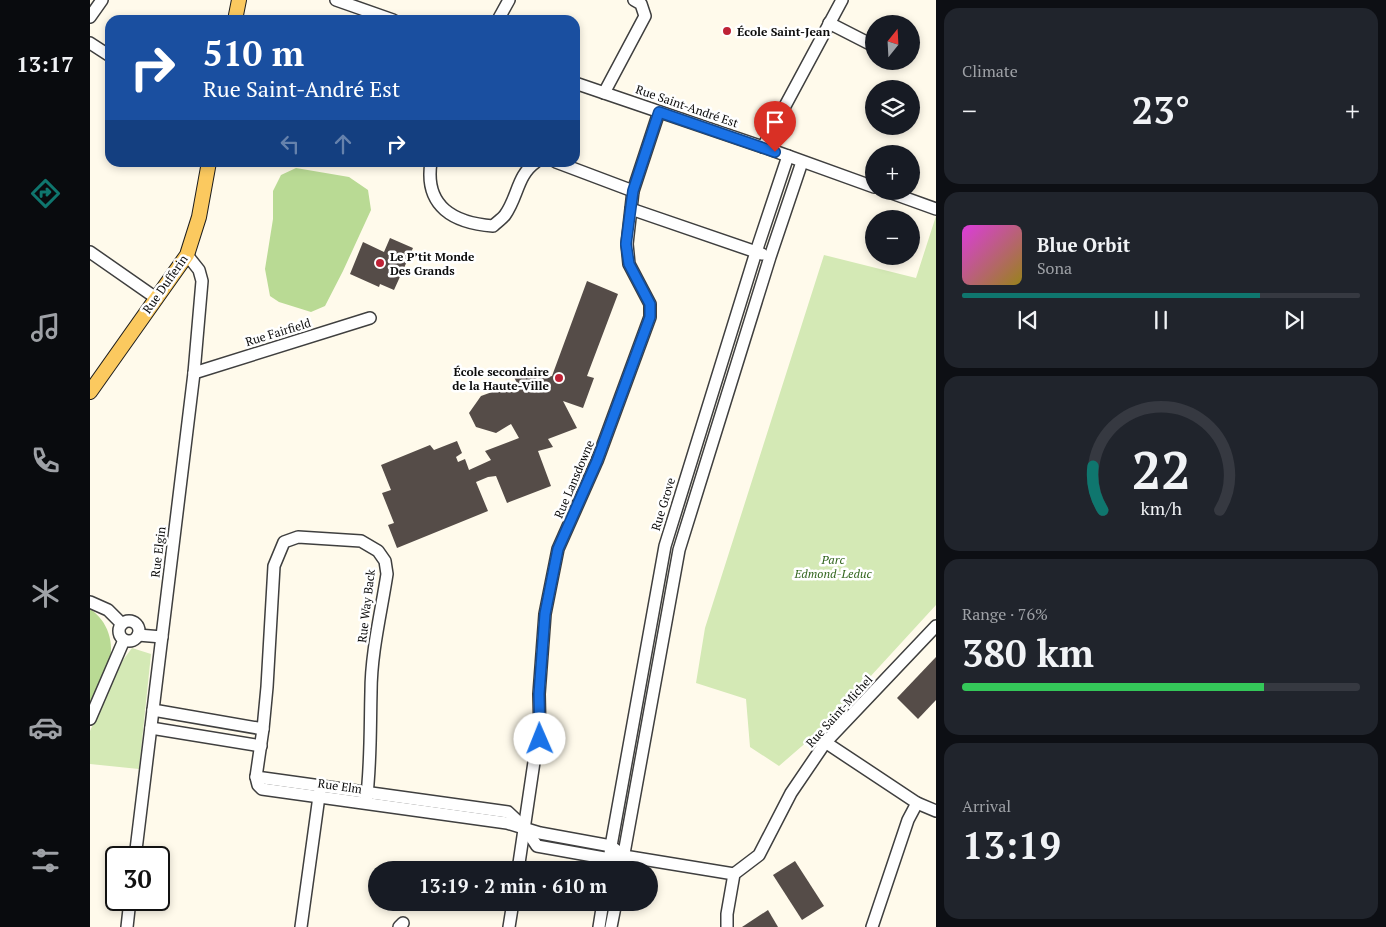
<!DOCTYPE html>
<meta charset="utf-8">
<style>
:root{--surface:#171b24;--page:#20242c;--text:#f1f3f6;--muted:#9ea1a6;--line:#363941;--accent:#0f766e}
body{margin:0;font-family:"PT Serif",serif;background:var(--page);color:var(--text);height:100vh;display:flex;flex-direction:column;font-size:19px;white-space:nowrap}
*{box-sizing:border-box;margin:0}
p{font-size:16px;color:var(--muted)}
.icon{flex:none;width:28px;height:28px;fill:none;stroke:currentColor;stroke-width:2;stroke-linecap:round;stroke-linejoin:round}
.map{position:relative;flex:1;overflow:hidden}
.details{display:flex;flex-direction:column;gap:8px;padding:8px;background:#0d0f14;width:450px}
.details>*{flex:none}
.top-card{position:absolute;left:15px;top:15px;width:475px;height:152px;border-radius:15px;box-shadow:0 2px 8px #0003;background:#1a4fa0;color:#fff;overflow:hidden}
.needle{width:32px;rotate:18deg}
.controls{position:absolute;left:775px;top:15px;display:grid;gap:10px}
.controls a{display:grid;place-items:center;width:55px;height:55px;border-radius:50%;background:var(--surface);box-shadow:0 2px 8px #0003;font-size:25px}
.speed{position:absolute;left:15px;top:846px;display:flex;gap:10px;font-size:25px;font-weight:700;text-align:center}
.speed>*{display:grid;place-content:center;width:65px;height:65px;border-radius:50%;background:var(--surface);box-shadow:0 2px 8px #0003;line-height:1}
.speed .limit{border:2px solid #111;border-radius:8px;background:#fff;color:#111}
.pin{position:absolute;display:grid;place-items:center;width:42px;height:42px;color:#fff;margin:-51px -21px;border-radius:50% 50% 50% 0;rotate:-45deg;box-shadow:0 0 5px #0007}
.pin .icon{rotate:45deg}
.me{position:absolute;width:55px;margin:-28px;rotate:359deg;stroke-linejoin:round;filter:drop-shadow(0 0 4px #0008)}
.turn{display:flex;align-items:center;gap:18px;height:105px;padding:0 15px;font-size:22px}
.turn .icon{width:65px;height:65px;stroke-width:2.5}
.turn b{display:block;font-size:35px;line-height:42px}
.lanes{display:flex;align-items:center;height:48px;padding:0 15px;background:#0003;justify-content:center;gap:25px;direction:ltr}
.lanes .off{opacity:.35}
.big{font-size:38px;font-weight:700;line-height:1.1}
.details .card{flex:1;display:flex;flex-direction:column;justify-content:center;gap:8px;min-width:0;padding:0 18px;border-radius:15px;background:var(--page)}
.details .dial{align-items:center;gap:0}
.dial svg{height:130px;overflow:visible;fill:none;stroke:var(--line);stroke-width:7;stroke-linecap:round;text-anchor:middle}
.dial text{fill:var(--text);stroke:none}
.song{display:flex;align-items:center;gap:15px}
.cover{width:60px;height:60px;border-radius:8px;background:linear-gradient(135deg,hsl(300 70% 55%),hsl(50 70% 35%))}
.played{height:5px;border-radius:2px;background:linear-gradient(90deg,var(--accent) 75%,var(--line) 75%)}
.keys{display:flex;justify-content:space-around;direction:ltr}
.heat{display:flex;justify-content:space-between;align-items:center;font-size:28px;direction:ltr}
.charge{height:8px;border-radius:4px;background:linear-gradient(90deg,#34c759 76%,var(--line) 0)}
.trip{position:absolute;left:278px;top:861px;width:290px;height:50px;border-radius:25px;background:var(--surface);box-shadow:0 2px 8px #0003;font-weight:700;line-height:50px;text-align:center}
main{display:flex;flex:1;min-height:0}
.dock{display:flex;flex-direction:column;width:90px;justify-content:space-around;align-items:center;background:#090b0e;color:var(--muted)}
.dock .icon{width:35px;height:35px}
.dock .current{color:var(--accent)}
.dock b{font-size:22px;color:var(--text)}
.map>svg:first-child{display:block}
.green{fill:#d4e9b5}
.forest{fill:#b9da94}
.building{fill:#554c48}
.lines{fill:none;stroke-linecap:round;stroke-linejoin:round}
.minor-casing{stroke:#3f3f3f;stroke-width:14}
.major-casing{stroke:#1d1d1d;stroke-width:16}
.minor{stroke:#fff;stroke-width:11}
.major{stroke:#fbc95f;stroke-width:14}
.route-casing{stroke:#114b97;stroke-width:12}
.route{stroke:#1a73e8;stroke-width:9}
.poi-dot{fill:#be2236;stroke:#fff;stroke-width:2}
.labels{text-anchor:middle;dominant-baseline:central;stroke-width:5;stroke-linejoin:round;paint-order:stroke}
.poi-label{font-size:12px;font-weight:bold;fill:#0c0c0c;stroke:#fff;text-anchor:start}
.street-label{font-size:12px;fill:#0c0c0c;stroke:#fff}
.park-label{font-size:12px;font-style:italic;fill:#30641c;stroke:#fff}
</style>
<main>
<nav class="dock">
<b>13:17</b>
<svg class="icon current" aria-label="directions" viewBox="0 0 24 24"><path d="M12 3l9 9-9 9-9-9zM9 14v-3h6M13 9l2 2-2 2"/></svg>
<svg class="icon" aria-label="music" viewBox="0 0 24 24"><path d="M9 18V5l10-2v13"/><circle cx="6" cy="18" r="3"/><circle cx="16" cy="16" r="3"/></svg>
<svg class="icon" aria-label="phone" viewBox="0 0 24 24"><path d="M5 4h4l2 5-3 2q2 4 5 5l2-3 5 2v4C11 20 4 13 5 4z"/></svg>
<svg class="icon" aria-label="climate" viewBox="0 0 24 24"><path d="M12 3v18M4 7l16 10M4 17L20 7"/></svg>
<svg class="icon" aria-label="car" viewBox="0 0 24 24"><path d="M5 17H2v-5l4-1 3-4h7l3 4 3 1v5h-3M9 17h6M6 11h13"/><circle cx="7" cy="17" r="2"/><circle cx="17" cy="17" r="2"/></svg>
<svg class="icon" aria-label="filters" viewBox="0 0 24 24"><path d="M4 7h16M4 17h16"/><circle cx="9" cy="7" r="2"/><circle cx="15" cy="17" r="2"/></svg>
</nav>
<div class="map">
<svg width="846" height="927" viewBox="0 0 846 927">
<rect width="100%" height="100%" fill="#fffaeb"/>
<g class="green">
<polygon points="846,216 846,605 734,727 689,766 660,747 656,699 606,683 615,628 734,255 826,278"/>
<polygon points="42,648 61,654 49,769 0,764 0,731 33,660"/>
</g>
<g class="forest">
<polygon points="206,168 259,177 278,190 281,210 253,271 235,306 221,312 189,302 180,296 175,269 183,219 183,191 191,175"/>
<path d="M0 609C18 621 25 643 19 664 15 677 6 691 0 703Z"/>
</g>
<g class="building">
<polygon points="300,238 323,248 304,290 290,284 289,287 260,274 273,242 294,252"/>
<polygon points="497,281 528,294 497,376 504,378 493,408 473,401 487,428 458,439 463,447 448,451 461,486 417,503 406,476 398,477 386,482 398,511 307,548 298,525 304,523 292,493 301,490 291,465 340,445 344,450 367,441 372,453 366,457 368,462 375,459 379,470 401,460 395,451 429,438 421,424 406,433 386,427 379,413 391,396 427,383 422,373 442,370 447,379 462,376"/>
<polygon points="846,657 846,700 828,719 807,698"/>
<polygon points="705,861 734,906 712,920 683,875"/>
<polygon points="678,910 688,927 652,927"/>
</g>
<g class="lines">
<g class="minor-casing">
<g id="minor">
<polyline points="246,0 303,20"/>
<polyline points="0,17 12,0"/>
<polyline points="408,20 419,0"/>
<polyline points="739,23 784,46"/>
<polyline points="0,43 20,56"/>
<polyline points="485,83 673,147 784,187"/>
<polyline points="514,93 555,16 551,4 544,0"/>
<polyline points="673,147 752,0"/>
<path d="M341 162C334 207 364 223 403 226 407 222 412 219 415 215 428 197 427 175 446 162"/>
<polyline points="466,162 543,191"/>
<polyline points="796,191 846,209"/>
<polyline points="541,209 672,254"/>
<polyline points="0,252 66,298"/>
<polyline points="104,373 280,318"/>
<polyline points="0,602 18,610 32,624"/>
<circle cx="39" cy="631" r="10"/>
<polyline points="48,635 72,637"/>
<polyline points="63,710 173,729"/>
<polyline points="0,719 34,640"/>
<polyline points="61,728 171,746"/>
<polyline points="729,738 827,803 846,811"/>
<polyline points="166,777 418,812 435,828 447,846 520,859 534,856 644,874"/>
<path d="M276 803C281 766 280 730 281 692 281 653 291 613 297 574L295 561 288 551 271 541 208 537 194 542 184 566 177 687 173 729 166 777 168 785 172 789 417 823 450 833 521 846 534 856"/>
<polyline points="45,858 104,373 112,281 109,270 97,255"/>
<polyline points="428,870 444,762 450,739 449,694 455,614 468,549 507,461 560,317 560,304 539,264 537,244 543,191 569,112"/>
<polyline points="518,870 521,846 575,546 666,252 698,156"/>
<polyline points="531,870 589,550 680,257 712,162"/>
<polyline points="37,927 40,900"/>
<polyline points="211,927 230,789"/>
<polyline points="309,927 313,923"/>
<polyline points="419,927 423,902"/>
<polyline points="509,927 513,902"/>
<polyline points="521,927 526,902"/>
<polyline points="637,927 637,914 644,874 669,855 701,793 735,743 846,626"/>
<polyline points="782,927 818,820 827,803"/>
</g>
</g>
<g class="major-casing">
<g id="major">
<polyline points="145,20 149,0"/>
<polyline points="0,392 97,255 109,217 119,162"/>
</g>
</g>
<use href="#minor" class="minor"/>
<use href="#major" class="major"/>
</g>
<g class="lines">
<g class="route-casing">
<polyline id="route" points="450,739 449,694 455,614 468,549 507,461 560,317 560,304 539,264 536,244 543,191 569,112 685,152"/>
</g>
<use href="#route" class="route"/>
</g>
<g class="poi-dot">
<circle cx="637" cy="31" r="5"/>
<circle cx="290" cy="263" r="5"/>
<circle cx="469" cy="378" r="5"/>
</g>
<g class="labels">
<g class="poi-label">
<text x="647" y="31">École Saint-Jean</text>
<text x="300" y="256">Le P’tit Monde<tspan x="300" dy="14">Des Grands</tspan></text>
<text x="459" y="371" text-anchor="end">École secondaire<tspan x="459" dy="14">de la Haute-Ville</tspan></text>
</g>
<g class="street-label">
<text transform="translate(597 106) rotate(19)">Rue Saint-André Est</text>
<text transform="translate(75 284) rotate(-55)">Rue Dufferin</text>
<text transform="translate(188 332) rotate(-17)">Rue Fairfield</text>
<text transform="translate(484 479) rotate(-67)">Rue Lansdowne</text>
<text transform="translate(573 504) rotate(-73)">Rue Grove</text>
<text transform="translate(68 552) rotate(-83)">Rue Elgin</text>
<text transform="translate(276 606) rotate(-83)">Rue Way Back</text>
<text transform="translate(749 711) rotate(-48)">Rue Saint-Michel</text>
<text transform="translate(250 786) rotate(8)">Rue Elm</text>
</g>
<g class="park-label">
<text x="743" y="559">Parc<tspan x="743" dy="14">Edmond-Leduc</tspan></text>
</g>
</g>
</svg>
<div class="controls">
<a><svg class="needle" viewBox="-14 -14 28 28"><path d="M0-13l5 13h-10z" fill="#e53935"/><path d="M0 13l5-13h-10z" fill="#9ea1a6"/></svg></a>
<a><svg class="icon" aria-label="layers" viewBox="0 0 24 24"><path d="M12 4l9 5-9 5-9-5zM3 14l9 5 9-5"/></svg></a>
<a>+</a>
<a>−</a>
</div>
<div class="speed"><div class="limit">30</div></div>
<div class="pin" style="left:685px;top:152px;background:#d93025"><svg class="icon" aria-label="arrive" viewBox="0 0 24 24"><path d="M6 21V4h12l-3 4 3 4H6"/></svg></div>
<svg class="me" style="left:450px;top:739px" viewBox="-20 -20 40 40"><circle r="19" fill="#fff"/><path d="M0-13L10 11 0 6-10 11z" fill="#1a73e8"/></svg>
<div class="trip">13:19 · 2 min · 610 m</div>
<div class="top-card">
<div class="turn"><svg class="icon" aria-label="right" viewBox="0 0 24 24"><path d="M7 20v-9h11M14 6l5 5-5 5"/></svg><div><b>510 m</b>Rue Saint-André Est</div></div>
<div class="lanes"><svg class="icon off" aria-label="left" viewBox="0 0 24 24"><path d="M17 20v-9H6M10 6l-5 5 5 5"/></svg><svg class="icon off" aria-label="ahead" viewBox="0 0 24 24"><path d="M12 20V5M6 11l6-6 6 6"/></svg><svg class="icon" aria-label="right" viewBox="0 0 24 24"><path d="M7 20v-9h11M14 6l5 5-5 5"/></svg></div>
</div>
</div>
<section class="details">
<div class="card"><p>Climate</p>
<div class="heat"><a>−</a><b class="big">23°</b><a>+</a></div>
</div>
<div class="card">
<div class="song"><i class="cover"></i><div><b>Blue Orbit</b><p>Sona</p></div></div>
<div class="played"></div>
<div class="keys"><svg class="icon" aria-label="previous" viewBox="0 0 24 24"><path d="M18 5L8 12l10 7zM5 5v14"/></svg><svg class="icon" aria-label="pause" viewBox="0 0 24 24"><path d="M8 5v14M16 5v14"/></svg><svg class="icon" aria-label="next" viewBox="0 0 24 24"><path d="M6 5l10 7-10 7zM19 5v14"/></svg></div>
</div>
<div class="card dial"><svg viewBox="0 0 100 80">
<path d="M14 69A42 42 0 1 1 86 69"/>
<path d="M14 69A42 42 0 0 1 8 42" stroke="#0f766e"/>
<text x="50" y="56" font-size="32" font-weight="700">22</text>
<text x="50" y="72" font-size="11">km/h</text>
</svg></div>
<div class="card"><p>Range · 76%</p><b class="big">380 km</b><div class="charge"></div></div>
<div class="card"><p>Arrival</p><b class="big">13:19</b></div>
</section>
</main>
